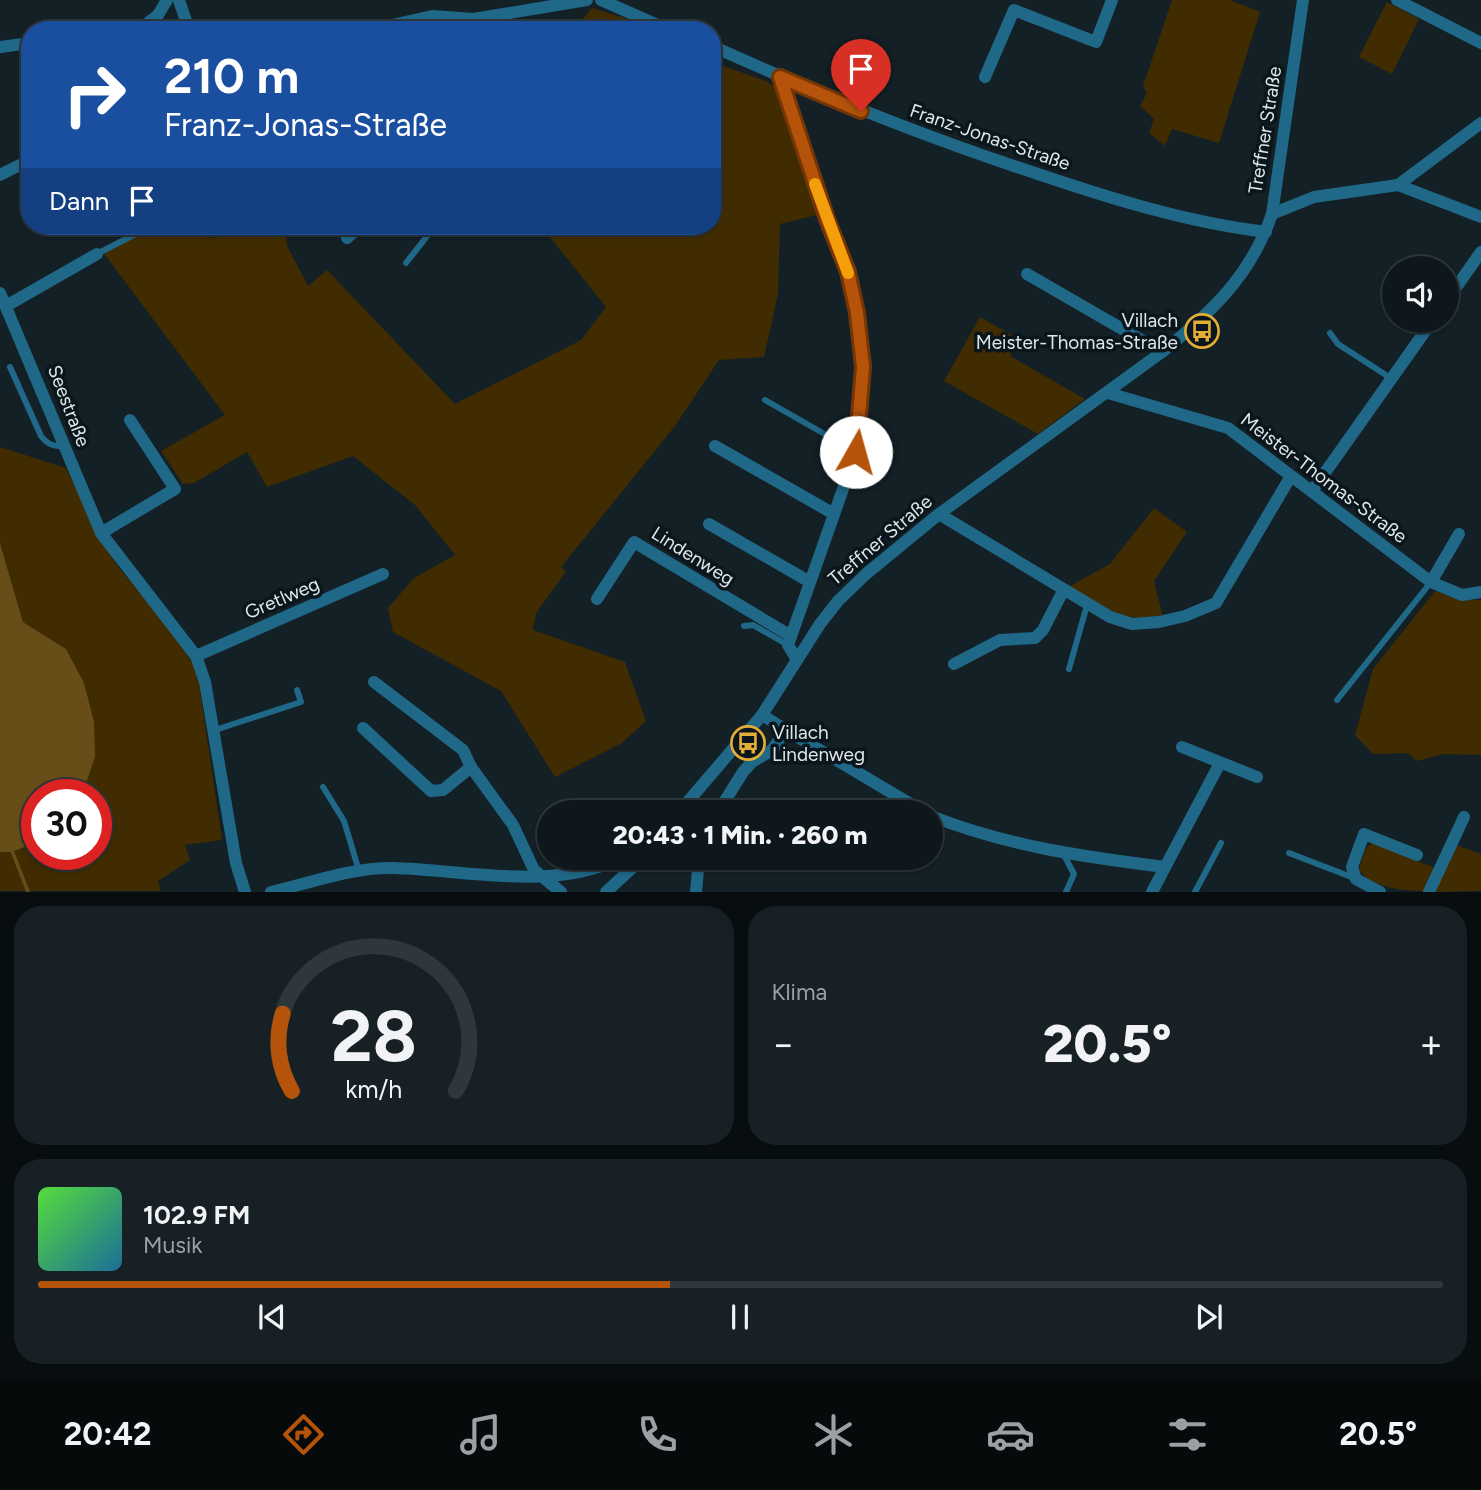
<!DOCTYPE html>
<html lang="de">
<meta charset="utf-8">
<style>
:root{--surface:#0e181c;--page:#172125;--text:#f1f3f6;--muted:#9ba0a3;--line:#2e373b;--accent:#b45309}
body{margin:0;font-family:Figtree,sans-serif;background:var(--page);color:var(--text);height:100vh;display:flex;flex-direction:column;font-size:26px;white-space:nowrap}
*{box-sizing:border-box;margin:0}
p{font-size:23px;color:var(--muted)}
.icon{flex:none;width:38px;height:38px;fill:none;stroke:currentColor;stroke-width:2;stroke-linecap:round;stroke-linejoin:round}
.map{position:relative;height:892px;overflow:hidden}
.drawer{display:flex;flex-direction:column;gap:14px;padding:14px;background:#080d0f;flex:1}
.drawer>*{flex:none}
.hud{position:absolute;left:21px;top:21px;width:700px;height:214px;border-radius:28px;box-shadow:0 2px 5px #0004,0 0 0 2px var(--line);background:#1a4fa0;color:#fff;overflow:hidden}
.buttons{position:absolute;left:1382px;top:256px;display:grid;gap:14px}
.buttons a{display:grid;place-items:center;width:77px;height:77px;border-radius:50%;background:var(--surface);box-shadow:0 2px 5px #0004,0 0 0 2px var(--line);font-size:35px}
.speed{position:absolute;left:21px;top:779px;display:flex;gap:14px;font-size:35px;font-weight:700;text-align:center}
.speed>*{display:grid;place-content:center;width:91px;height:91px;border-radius:50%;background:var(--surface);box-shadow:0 2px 5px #0004,0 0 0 2px var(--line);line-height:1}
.speed .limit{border:10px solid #d22;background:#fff;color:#111}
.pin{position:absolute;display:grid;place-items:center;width:60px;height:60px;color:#fff;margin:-72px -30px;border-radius:50% 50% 50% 0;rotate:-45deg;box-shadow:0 0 7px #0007}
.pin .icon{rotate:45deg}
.me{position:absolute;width:77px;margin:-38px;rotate:7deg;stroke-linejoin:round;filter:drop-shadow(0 0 5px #0008)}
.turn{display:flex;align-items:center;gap:24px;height:147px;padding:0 28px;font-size:32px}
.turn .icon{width:91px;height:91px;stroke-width:2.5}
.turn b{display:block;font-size:49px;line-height:60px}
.then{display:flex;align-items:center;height:66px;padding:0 28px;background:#0003;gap:14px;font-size:26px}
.big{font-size:52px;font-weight:800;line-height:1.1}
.drawer .widget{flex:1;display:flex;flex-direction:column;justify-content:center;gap:10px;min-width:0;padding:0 24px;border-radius:28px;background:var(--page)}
.drawer .dial{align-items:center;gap:0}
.dial svg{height:182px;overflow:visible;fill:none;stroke:var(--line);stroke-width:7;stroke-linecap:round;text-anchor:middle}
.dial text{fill:var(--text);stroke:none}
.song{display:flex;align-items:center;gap:21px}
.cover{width:84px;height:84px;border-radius:10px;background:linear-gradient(135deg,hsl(110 70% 55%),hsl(200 70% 35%))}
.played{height:7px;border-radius:4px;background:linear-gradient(90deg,var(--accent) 45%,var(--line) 45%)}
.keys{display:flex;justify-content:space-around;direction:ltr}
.heat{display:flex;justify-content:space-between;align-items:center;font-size:38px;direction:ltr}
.drawer .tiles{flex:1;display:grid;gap:14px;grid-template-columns:1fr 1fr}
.widget:last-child{grid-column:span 2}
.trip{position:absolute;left:537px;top:800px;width:406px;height:70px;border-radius:35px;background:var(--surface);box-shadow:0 2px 5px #0004,0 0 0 2px var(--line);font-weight:800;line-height:70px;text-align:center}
.menu{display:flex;height:112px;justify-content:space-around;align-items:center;background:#060a0b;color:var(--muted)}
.menu .icon{width:49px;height:49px}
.menu .selected{color:var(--accent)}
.menu b{font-size:32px;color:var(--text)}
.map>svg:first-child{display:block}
.green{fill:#402c00}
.water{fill:#674e18}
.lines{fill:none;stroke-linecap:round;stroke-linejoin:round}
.stream{stroke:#674e18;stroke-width:3.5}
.lane{stroke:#206887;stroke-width:6}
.street{stroke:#206887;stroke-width:12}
.route-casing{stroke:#753606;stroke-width:18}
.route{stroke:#b45309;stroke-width:12}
.slow{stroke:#f59e0b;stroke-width:12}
.labels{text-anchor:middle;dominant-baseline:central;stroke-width:7;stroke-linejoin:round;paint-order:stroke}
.street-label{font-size:19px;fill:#dee6ea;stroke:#0a161c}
.poi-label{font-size:19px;fill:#dee6ea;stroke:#0a161c;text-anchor:end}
</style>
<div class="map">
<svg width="1481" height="892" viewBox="0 0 1481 892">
<rect width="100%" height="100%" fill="#132026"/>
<g class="green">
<polygon points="1172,0 1230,0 1260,12 1219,143 1172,129 1165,146 1149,133 1154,119 1140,106 1147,93 1143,86"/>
<polygon points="1387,2 1419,19 1392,74 1359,57"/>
<polygon points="592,8 641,23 642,30 580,30 579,24"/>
<polygon points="712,62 766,81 778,89 821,214 780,224 778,294 764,357 719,360 675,426 561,567 566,572 536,613 533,630 625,662 646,721 622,743 555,777 501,691 393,632 388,608 414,578 455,555 415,505 353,456 267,487 247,452 194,483 183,484 161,451 225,415 102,251 153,228 212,238 227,226 285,226 287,246 308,286 327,270 455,404 581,340 606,307 541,226 712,226"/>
<polygon points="980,317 1019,339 1010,356 1085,399 1038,434 944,381"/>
<polygon points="0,447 66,468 104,545 119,568 177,638 197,670 222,840 185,845 190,860 158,881 161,891 0,891 0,852 12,852 37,842 37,854 96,854 96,794 81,794 95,757 66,649 23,622 0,543"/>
<path d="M1154 508 1187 532 1154 581 1163 617C1121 622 1104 609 1070 586L1110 564Z"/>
<polygon points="1435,591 1461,599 1481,600 1481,755 1443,754 1417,761 1408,753 1373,754 1355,735 1373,669"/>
<path d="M1371 844H1376L1437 869 1425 891C1406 891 1367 888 1359 868L1366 848Z"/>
<polygon points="1456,845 1481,854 1481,891 1432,892"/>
</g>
<polygon class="water" points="0,543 23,622 66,649 84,683 94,722 95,757 83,792 81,794 37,794 37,842 12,852 0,852"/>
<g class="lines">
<polyline class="stream" points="11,848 28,892"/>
<g class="lane">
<polyline points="97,254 151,226"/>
<polyline points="406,263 435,226"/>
<polyline points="1330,333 1338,344 1392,379"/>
<path d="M10 367 41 436C47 444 54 448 64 445"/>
<polyline points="765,400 856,452"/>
<polyline points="744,626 753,625 788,645"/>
<polyline points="1069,669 1087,605"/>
<polyline points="1337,700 1431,582"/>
<polyline points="212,731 301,702 297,690"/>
<polyline points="323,787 344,821 359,871"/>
<polyline points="1289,853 1354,878"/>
<polyline points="1064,855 1074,874 1066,892"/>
<polyline points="1195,892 1221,843"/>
</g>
<g class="street">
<polyline points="179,0 189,30"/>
<polyline points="601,0 669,30"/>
<polyline points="1397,0 1481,43"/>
<polyline points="141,29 190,26 195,30"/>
<polyline points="139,30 158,15 167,0"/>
<polyline points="370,30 432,16 474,19 587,0"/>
<path d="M712 46C816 93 920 135 1029 171 1106 197 1184 222 1266 232"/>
<polyline points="0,47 30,43"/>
<polyline points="780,77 827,219 848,272 863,367 856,452 788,645 797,660"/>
<polyline points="985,77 1014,10 1096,42 1112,0"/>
<polyline points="0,175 30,160"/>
<polyline points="1398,185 1481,123"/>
<polyline points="1272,214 1314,197 1398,185 1481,217"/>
<polyline points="347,238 360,226"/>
<polyline points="1027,274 1162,352"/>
<polyline points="0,293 101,533 196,656 205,682 236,863 245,892"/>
<polyline points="1447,300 1481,252"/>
<polyline points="6,306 97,254"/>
<polyline points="1108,393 1228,428 1431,582 1462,595 1481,592"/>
<polyline points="715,446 834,514"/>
<polyline points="1312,491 1433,320"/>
<polyline points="939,514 1110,617 1132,624 1159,622 1185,616 1216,603 1291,476"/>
<polyline points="709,524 810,582"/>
<polyline points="101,533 175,489 130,420"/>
<polyline points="1431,582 1459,534"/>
<polyline points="597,599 634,542 791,636"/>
<polyline points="196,656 383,574"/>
<polyline points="954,664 1000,640 1035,638 1043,630 1063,591"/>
<polyline points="374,682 463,750 471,767 513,825 534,870 561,892"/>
<polyline points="363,728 431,791 443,790 471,767"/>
<polyline points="786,730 924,812"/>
<polyline points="1182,747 1257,777"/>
<path d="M679 812 762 715 820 624 838 601 866 574 939 514 1162 352C1212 312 1251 275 1272 214L1303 0"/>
<polyline points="718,812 743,772 752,762 772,750 786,730 762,715"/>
<path d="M931 816C1007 846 1084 857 1165 867"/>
<path d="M271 892C310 883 353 867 393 868 468 870 551 892 621 858"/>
<polyline points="606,892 643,858"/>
<polyline points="696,892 699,858"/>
<polyline points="1152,892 1220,763"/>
<polyline points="1380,892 1356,879 1352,867 1364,834 1417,855"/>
<polyline points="1429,892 1464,817"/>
</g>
</g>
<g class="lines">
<g class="route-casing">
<polyline id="route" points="856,452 863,367 857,313 848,272 827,219 780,77 861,111"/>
</g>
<use href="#route" class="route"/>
<polyline class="slow" points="815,184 848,273"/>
</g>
<defs>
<g id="bus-ring" transform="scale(1.75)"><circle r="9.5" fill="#0a161c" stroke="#e4ad35" stroke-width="1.5"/><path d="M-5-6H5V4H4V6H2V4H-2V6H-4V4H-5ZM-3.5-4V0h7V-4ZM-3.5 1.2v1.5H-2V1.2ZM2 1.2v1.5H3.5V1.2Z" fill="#e4ad35"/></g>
</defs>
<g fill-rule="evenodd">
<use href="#bus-ring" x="1202" y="331"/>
<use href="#bus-ring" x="748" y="743"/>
</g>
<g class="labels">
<g class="street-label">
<text transform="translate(1265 130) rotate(-81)">Treffner Straße</text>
<text transform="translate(990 137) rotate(19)">Franz-Jonas-Straße</text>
<text transform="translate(69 406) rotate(69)">Seestraße</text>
<text transform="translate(1324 478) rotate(37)">Meister-Thomas-Straße</text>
<text transform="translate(880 540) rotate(-40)">Treffner Straße</text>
<text transform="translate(693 556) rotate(32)">Lindenweg</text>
<text transform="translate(282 598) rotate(-23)">Gretlweg</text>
</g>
<g class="poi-label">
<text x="1178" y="320">Villach<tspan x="1178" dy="22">Meister-Thomas-Straße</tspan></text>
<text x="772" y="732" text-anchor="start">Villach<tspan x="772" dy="22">Lindenweg</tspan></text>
</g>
</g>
</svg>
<div class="buttons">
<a><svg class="icon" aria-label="sound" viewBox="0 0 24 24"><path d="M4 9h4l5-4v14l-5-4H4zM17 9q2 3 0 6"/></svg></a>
</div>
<div class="speed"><div class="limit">30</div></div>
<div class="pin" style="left:861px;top:111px;background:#d93025"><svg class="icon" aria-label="arrive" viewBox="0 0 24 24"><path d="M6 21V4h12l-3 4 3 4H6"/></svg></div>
<svg class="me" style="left:856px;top:452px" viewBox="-20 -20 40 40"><circle r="19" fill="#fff"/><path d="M0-13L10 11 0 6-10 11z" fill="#b45309"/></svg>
<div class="trip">20:43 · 1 Min. · 260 m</div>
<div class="hud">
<div class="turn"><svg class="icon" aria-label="right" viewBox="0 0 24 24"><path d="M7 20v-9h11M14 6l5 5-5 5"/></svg><div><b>210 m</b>Franz-Jonas-Straße</div></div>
<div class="then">Dann<svg class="icon" aria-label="arrive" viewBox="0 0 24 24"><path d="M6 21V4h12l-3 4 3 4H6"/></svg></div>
</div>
</div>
<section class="drawer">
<div class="tiles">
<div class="widget dial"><svg viewBox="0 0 100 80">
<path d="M14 69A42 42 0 1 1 86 69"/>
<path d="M14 69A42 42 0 0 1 10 35" stroke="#b45309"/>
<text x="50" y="56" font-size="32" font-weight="700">28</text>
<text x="50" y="72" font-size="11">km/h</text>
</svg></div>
<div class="widget"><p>Klima</p>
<div class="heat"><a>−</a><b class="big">20.5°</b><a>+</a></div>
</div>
<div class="widget">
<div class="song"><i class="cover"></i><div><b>102.9 FM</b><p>Musik</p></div></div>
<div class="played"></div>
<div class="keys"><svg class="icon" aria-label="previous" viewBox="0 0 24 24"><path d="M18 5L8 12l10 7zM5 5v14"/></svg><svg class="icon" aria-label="pause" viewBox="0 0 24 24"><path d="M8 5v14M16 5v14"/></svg><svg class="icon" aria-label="next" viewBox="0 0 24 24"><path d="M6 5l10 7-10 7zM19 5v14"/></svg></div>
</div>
</div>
</section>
<nav class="menu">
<b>20:42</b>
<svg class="icon selected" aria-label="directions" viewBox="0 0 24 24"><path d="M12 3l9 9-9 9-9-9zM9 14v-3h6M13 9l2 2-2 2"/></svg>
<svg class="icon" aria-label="music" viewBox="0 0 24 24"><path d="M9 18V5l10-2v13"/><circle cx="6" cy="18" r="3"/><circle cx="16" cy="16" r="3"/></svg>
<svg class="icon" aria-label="phone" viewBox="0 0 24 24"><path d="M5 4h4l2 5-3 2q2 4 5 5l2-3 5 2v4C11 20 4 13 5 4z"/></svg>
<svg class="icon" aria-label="climate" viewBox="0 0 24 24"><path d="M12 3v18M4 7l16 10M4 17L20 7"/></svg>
<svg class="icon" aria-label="car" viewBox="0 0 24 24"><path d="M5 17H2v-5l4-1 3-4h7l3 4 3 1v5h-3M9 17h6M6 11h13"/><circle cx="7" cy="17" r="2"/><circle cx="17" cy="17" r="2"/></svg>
<svg class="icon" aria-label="filters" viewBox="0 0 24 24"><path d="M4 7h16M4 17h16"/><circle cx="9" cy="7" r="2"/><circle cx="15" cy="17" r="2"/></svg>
<b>20.5°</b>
</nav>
